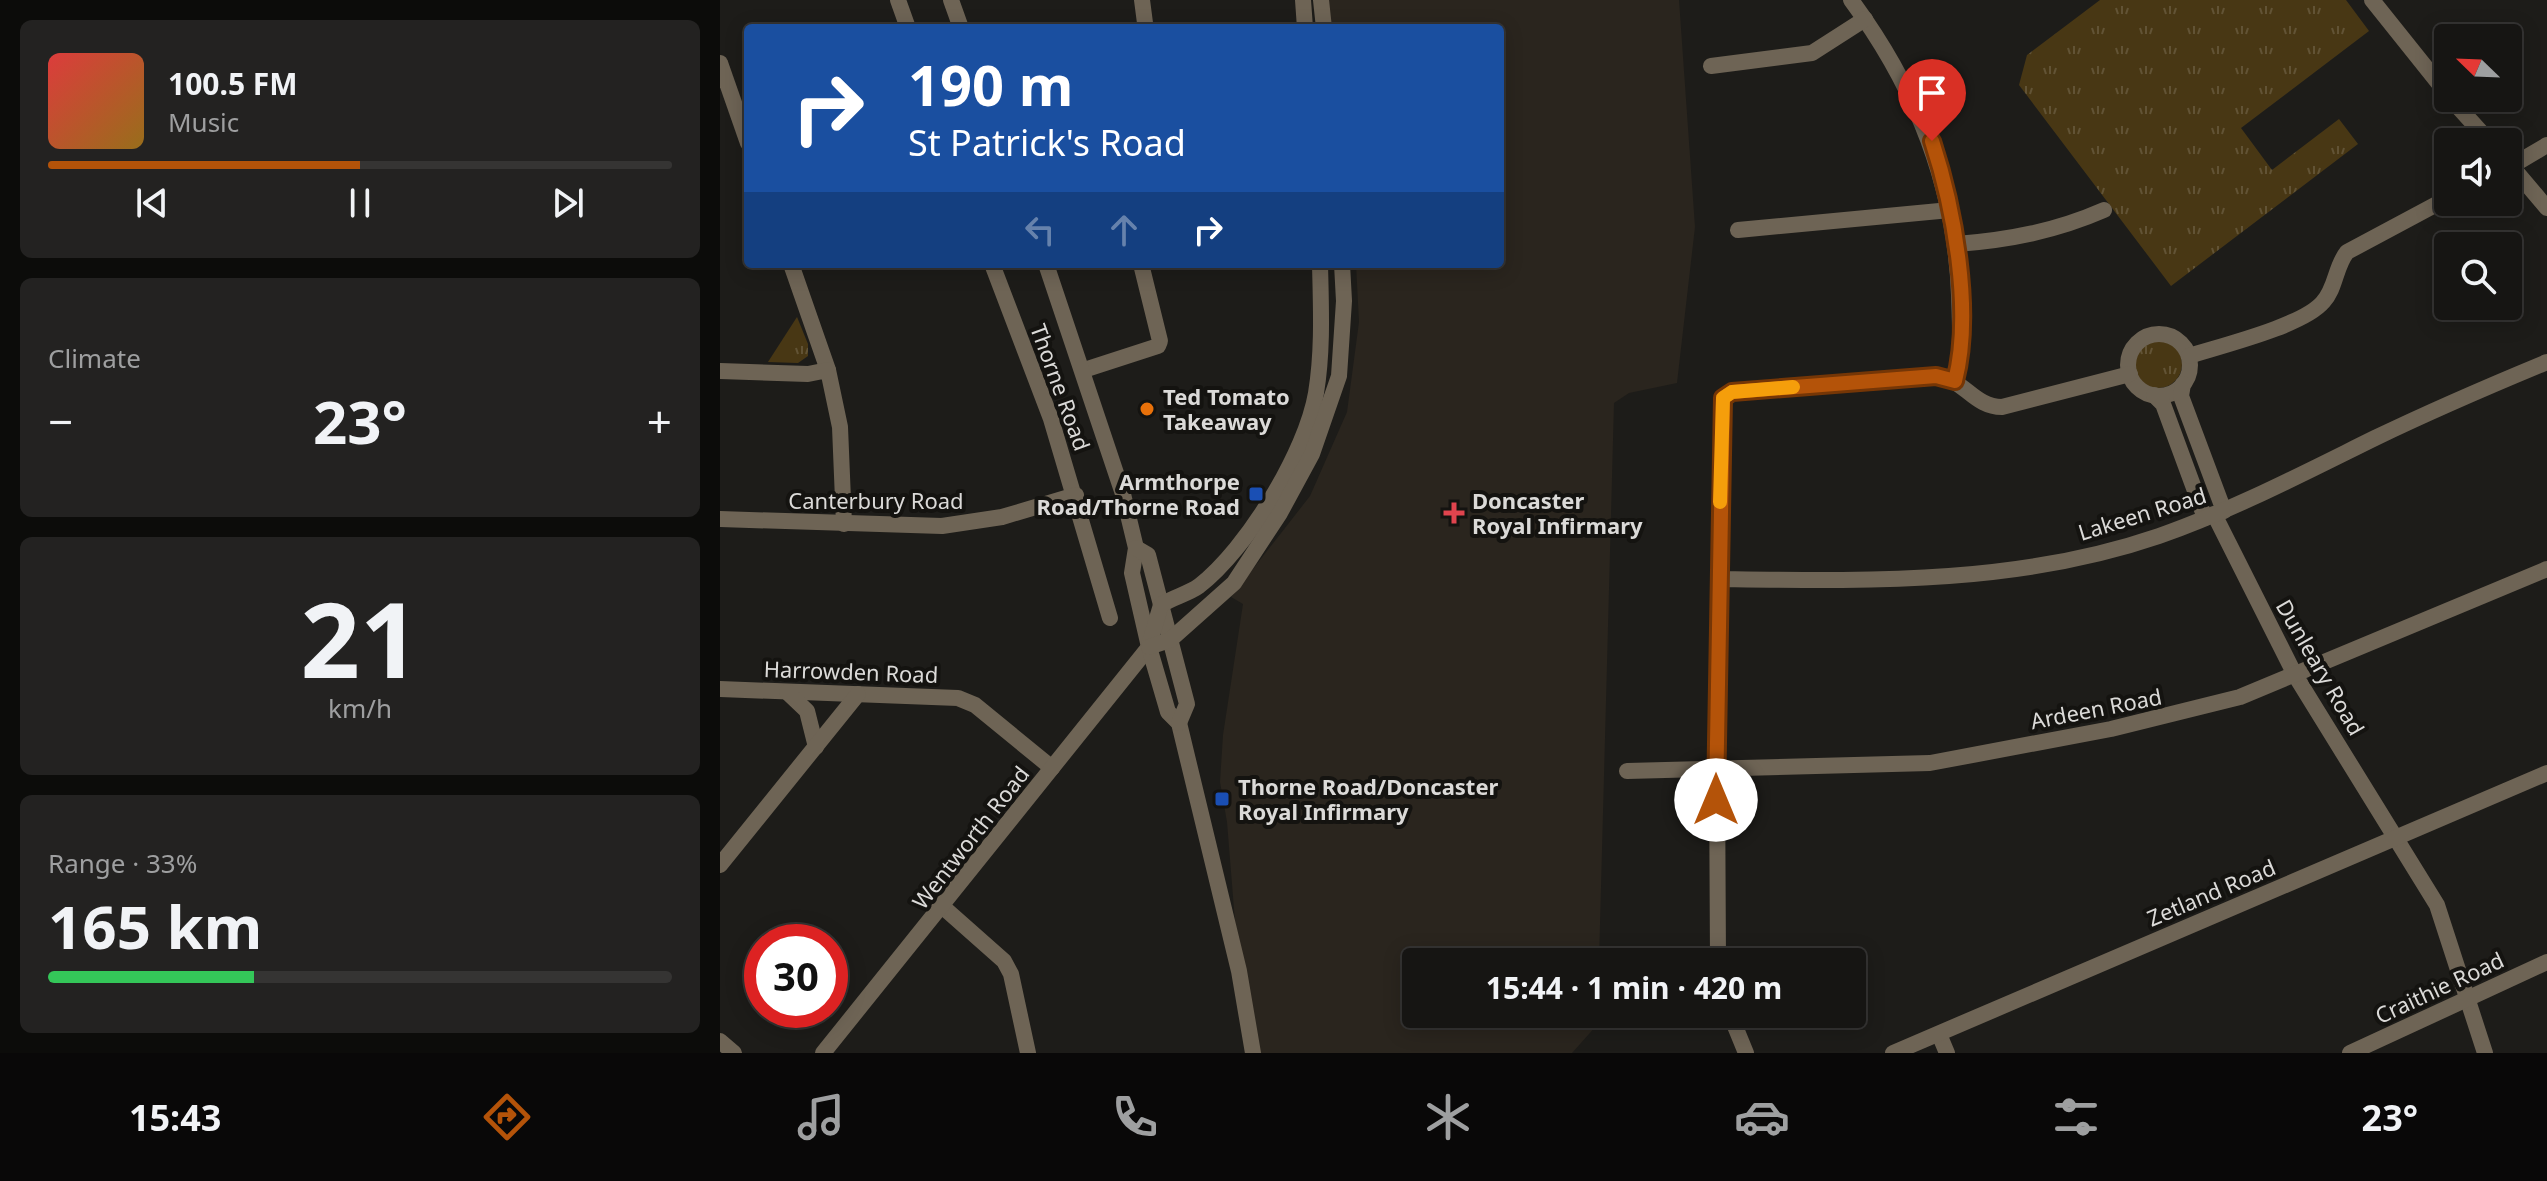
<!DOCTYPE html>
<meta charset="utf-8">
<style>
:root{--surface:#161513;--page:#232221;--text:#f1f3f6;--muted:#9e9fa0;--line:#353433;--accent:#b45309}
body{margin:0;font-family:"Noto Sans",sans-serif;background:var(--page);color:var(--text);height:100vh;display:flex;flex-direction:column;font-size:30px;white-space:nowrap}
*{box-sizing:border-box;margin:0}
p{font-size:26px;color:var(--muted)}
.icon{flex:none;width:44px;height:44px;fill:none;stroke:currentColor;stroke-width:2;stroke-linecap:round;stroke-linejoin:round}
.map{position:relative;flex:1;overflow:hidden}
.side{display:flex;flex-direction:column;gap:20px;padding:20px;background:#0c0c0a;width:720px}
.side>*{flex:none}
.top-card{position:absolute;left:24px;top:24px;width:760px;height:244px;border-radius:8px;box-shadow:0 4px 20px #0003,0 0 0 2px var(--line);background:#1a4fa0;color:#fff;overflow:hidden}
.needle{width:52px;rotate:293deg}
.fabs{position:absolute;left:1714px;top:24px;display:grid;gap:16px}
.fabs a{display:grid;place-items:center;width:88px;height:88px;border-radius:8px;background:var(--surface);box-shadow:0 4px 20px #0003,0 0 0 2px var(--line);font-size:40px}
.speed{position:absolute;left:24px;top:924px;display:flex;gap:16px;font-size:40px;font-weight:700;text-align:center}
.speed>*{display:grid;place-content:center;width:104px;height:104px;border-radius:50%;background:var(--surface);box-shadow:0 4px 20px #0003,0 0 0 2px var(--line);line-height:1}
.speed .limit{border:12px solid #d22;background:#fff;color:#111}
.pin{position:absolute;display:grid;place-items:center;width:68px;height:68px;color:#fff;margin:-82px -34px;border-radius:50% 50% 50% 0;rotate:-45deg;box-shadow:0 0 8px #0007}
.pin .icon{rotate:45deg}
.me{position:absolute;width:88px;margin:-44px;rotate:0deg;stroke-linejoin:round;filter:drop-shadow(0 0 6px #0008)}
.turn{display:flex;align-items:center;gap:28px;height:168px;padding:0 32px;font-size:36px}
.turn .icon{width:104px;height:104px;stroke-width:2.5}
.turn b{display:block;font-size:56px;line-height:68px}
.lanes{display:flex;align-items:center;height:76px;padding:0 32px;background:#0003;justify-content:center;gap:40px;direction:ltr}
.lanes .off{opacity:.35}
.big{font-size:60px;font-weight:700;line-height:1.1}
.side .card{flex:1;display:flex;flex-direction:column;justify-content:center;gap:12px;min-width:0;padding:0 28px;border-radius:12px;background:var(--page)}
.side .dial{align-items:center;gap:0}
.dial b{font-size:104px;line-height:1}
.song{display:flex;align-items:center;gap:24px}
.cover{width:96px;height:96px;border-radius:12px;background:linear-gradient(135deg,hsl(0 70% 55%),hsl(40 70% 35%))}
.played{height:8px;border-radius:4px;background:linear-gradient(90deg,var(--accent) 50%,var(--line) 50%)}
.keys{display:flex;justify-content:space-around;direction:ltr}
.heat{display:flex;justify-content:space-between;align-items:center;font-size:44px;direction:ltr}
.charge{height:12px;border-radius:6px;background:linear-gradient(90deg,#34c759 33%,var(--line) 0)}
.trip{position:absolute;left:682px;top:948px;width:464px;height:80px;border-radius:8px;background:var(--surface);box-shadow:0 4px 20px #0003,0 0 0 2px var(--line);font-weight:700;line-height:80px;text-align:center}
.tab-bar{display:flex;height:128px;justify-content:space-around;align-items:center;background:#090808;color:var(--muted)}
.tab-bar .icon{width:56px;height:56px}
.tab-bar .active{color:var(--accent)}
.tab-bar b{font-size:36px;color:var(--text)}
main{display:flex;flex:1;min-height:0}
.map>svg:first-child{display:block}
.built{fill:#2a251e}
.grass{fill:url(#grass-tufts)}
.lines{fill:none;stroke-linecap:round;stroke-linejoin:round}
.minor{stroke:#6e6455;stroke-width:16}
.tertiary{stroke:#6e6455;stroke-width:16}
.route-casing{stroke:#753606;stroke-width:20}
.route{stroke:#b45309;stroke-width:14}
.slow{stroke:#f59e0b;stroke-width:14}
.food-dot{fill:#e8710a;stroke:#141310;stroke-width:3}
.transit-dot{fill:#1a4fb4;stroke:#141310;stroke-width:3}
.health-dot{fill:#e0444e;stroke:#141310;stroke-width:3}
.labels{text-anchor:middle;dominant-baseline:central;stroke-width:8;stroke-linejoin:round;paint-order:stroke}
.street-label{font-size:22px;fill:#dbdad8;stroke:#141310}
.poi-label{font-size:22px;font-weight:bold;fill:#dbdad8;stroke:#141310;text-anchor:start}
</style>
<main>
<section class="side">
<div class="card">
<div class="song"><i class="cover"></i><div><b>100.5 FM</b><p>Music</p></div></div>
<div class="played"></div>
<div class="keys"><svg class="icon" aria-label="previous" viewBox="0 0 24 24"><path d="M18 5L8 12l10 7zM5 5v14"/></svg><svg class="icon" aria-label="pause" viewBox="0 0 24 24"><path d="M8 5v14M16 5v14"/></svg><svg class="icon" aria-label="next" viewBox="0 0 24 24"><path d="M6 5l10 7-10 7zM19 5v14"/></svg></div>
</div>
<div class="card"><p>Climate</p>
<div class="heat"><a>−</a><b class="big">23°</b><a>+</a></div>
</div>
<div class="card dial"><b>21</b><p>km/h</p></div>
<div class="card"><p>Range · 33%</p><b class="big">165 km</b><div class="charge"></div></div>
</section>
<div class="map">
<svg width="1827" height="1053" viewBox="0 0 1827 1053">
<defs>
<pattern id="grass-tufts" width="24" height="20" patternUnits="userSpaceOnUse" patternTransform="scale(2)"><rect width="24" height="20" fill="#483714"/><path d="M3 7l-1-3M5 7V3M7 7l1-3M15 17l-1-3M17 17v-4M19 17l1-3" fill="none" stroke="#625335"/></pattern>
</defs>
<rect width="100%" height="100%" fill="#1d1c19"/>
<polygon class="built" points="604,0 959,0 975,227 957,383 909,393 894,403 879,962 696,962 696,1014 878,1014 877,1025 852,1053 533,1053 519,971 507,822 500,782 503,735 523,604 511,597 590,496 627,412 639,322 636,264 780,264 780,28 608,28"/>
<g class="grass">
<polygon points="1380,0 1626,0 1649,31 1521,128 1552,170 1619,119 1638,144 1451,286 1299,85 1307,55"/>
<polygon points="77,317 88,344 88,356 78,363 48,362"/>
<circle cx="1438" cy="364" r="24"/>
</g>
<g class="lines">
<g class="minor">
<polyline points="178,0 188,28"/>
<polyline points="422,0 425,23"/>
<path d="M1131 0C1197 89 1235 185 1239 295 1240 324 1242 353 1235 381"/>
<polyline points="0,63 28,143"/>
<polyline points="991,66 1092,53 1145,19"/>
<polyline points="1788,168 1827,145"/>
<polyline points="1018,230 1230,210"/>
<path d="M1237 244C1289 240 1336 231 1384 210"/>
<polyline points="71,264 108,370"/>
<polyline points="272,264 331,419 390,618"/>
<circle cx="1439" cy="365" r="31"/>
<path d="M1469 356C1500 346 1583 326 1603 302 1616 288 1615 267 1627 252L1728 198"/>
<polyline points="364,370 438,346 440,341 421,264"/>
<polyline points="0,371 88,374 108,370 120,427 124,524"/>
<polyline points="1463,384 1461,396 1504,511"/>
<polyline points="1434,395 1443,404 1485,518"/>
<polyline points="1494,514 1575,675 1717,905 1765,1053"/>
<polyline points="0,519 222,526 282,517 356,495"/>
<path d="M999 579C1147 581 1296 585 1439 536 1513 510 1584 473 1655 438 1711 411 1769 386 1827 362"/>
<polyline points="0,689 238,698 255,705 332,768"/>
<polyline points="67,692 87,711 96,747"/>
<polyline points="907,771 1210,763 1391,729 1520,697 1827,569"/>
<polyline points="0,865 138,694"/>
<polyline points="223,907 284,961 291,974 308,1053"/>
<path d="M998 962 997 771 1003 398 1012 392 1216 376C1244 378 1253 407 1282 407L1410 374"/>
<polyline points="1010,1014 1026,1053"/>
<polyline points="1219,1034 1227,1053"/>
<polyline points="0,1041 14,1053"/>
<polyline points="103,1053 429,647"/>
<polyline points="1173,1053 1827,773"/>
<polyline points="1630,1053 1827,962"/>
</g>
<g class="tertiary">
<polyline points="231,0 241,28"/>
<polyline points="583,0 585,28"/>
<polyline points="601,0 604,28"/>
<polyline points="1652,0 1728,95"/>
<polyline points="1730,98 1770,142"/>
<polyline points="1788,162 1827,208"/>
<polyline points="326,264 403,494 416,548 412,573 429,647 448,712 459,723 519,971 533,1053"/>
<polyline points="416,548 428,555 467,704 459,723"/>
<path d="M429 645 441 605C453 597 468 594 479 586 527 549 586 452 596 393 603 350 601 308 600 264"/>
<polyline points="429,647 450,640 514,583 560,513 592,454 619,376 624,301 622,264"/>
</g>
</g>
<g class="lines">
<g class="route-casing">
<path id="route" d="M996 800 1003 398 1012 392 1216 376 1235 381C1253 311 1234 208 1212 141"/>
</g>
<use href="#route" class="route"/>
<polyline class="slow" points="1000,502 1003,398 1012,392 1073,387"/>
</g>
<circle class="food-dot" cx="427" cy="409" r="8"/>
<g class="transit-dot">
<rect x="528" y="486" width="16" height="16" rx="4"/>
<rect x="494" y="791" width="16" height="16" rx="4"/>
</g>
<path class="health-dot" d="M730 501h8v8h8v8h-8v8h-8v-8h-8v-8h8z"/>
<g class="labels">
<g class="street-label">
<text transform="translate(341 387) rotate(70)">Thorne Road</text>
<text x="156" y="500">Canterbury Road</text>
<text transform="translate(1422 513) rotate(-17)">Lakeen Road</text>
<text transform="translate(1601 667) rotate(60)">Dunleary Road</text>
<text transform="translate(131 671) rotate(2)">Harrowden Road</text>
<text transform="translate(1376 708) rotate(-11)">Ardeen Road</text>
<text transform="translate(250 837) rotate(-52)">Wentworth Road</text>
<text transform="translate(1491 892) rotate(-23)">Zetland Road</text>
<text transform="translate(1719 987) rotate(-25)">Craithie Road</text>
</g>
<g class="poi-label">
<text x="443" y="396">Ted Tomato<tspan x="443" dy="25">Takeaway</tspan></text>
<text x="520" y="481" text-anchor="end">Armthorpe<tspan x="520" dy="25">Road/Thorne Road</tspan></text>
<text x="752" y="500">Doncaster<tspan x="752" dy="25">Royal Infirmary</tspan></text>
<text x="518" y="786">Thorne Road/Doncaster<tspan x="518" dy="25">Royal Infirmary</tspan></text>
</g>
</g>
</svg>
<div class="fabs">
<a><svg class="needle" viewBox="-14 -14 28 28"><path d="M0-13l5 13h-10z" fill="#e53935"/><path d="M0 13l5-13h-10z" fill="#9e9fa0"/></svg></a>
<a><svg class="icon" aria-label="sound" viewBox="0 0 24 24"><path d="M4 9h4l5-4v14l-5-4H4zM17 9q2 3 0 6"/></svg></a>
<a><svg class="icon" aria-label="search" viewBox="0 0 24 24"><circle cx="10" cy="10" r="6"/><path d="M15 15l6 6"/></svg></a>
</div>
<div class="speed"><div class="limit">30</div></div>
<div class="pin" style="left:1212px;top:141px;background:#d93025"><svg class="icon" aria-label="arrive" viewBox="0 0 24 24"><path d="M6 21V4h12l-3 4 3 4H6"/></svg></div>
<svg class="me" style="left:996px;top:800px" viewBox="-20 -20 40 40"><circle r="19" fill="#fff"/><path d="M0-13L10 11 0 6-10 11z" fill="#b45309"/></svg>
<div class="trip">15:44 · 1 min · 420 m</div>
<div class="top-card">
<div class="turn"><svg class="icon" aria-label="right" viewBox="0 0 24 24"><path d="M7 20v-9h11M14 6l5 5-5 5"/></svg><div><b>190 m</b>St Patrick's Road</div></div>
<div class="lanes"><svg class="icon off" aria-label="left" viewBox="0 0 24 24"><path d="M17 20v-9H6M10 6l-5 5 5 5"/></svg><svg class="icon off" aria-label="ahead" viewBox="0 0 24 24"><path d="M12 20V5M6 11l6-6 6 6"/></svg><svg class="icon" aria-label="right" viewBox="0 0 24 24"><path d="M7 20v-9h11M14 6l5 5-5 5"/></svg></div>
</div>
</div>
</main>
<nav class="tab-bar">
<b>15:43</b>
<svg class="icon active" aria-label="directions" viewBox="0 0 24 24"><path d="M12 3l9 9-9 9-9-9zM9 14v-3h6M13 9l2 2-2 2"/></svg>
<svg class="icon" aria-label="music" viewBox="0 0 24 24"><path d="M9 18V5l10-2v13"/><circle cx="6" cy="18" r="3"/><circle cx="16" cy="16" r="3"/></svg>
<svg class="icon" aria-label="phone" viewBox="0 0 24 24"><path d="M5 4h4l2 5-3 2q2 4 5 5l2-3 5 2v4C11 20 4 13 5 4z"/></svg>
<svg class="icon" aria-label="climate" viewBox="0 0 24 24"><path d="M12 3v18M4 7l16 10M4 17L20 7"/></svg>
<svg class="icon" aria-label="car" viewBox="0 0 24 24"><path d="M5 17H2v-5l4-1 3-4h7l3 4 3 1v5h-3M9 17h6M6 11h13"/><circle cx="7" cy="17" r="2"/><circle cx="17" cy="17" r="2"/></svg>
<svg class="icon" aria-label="filters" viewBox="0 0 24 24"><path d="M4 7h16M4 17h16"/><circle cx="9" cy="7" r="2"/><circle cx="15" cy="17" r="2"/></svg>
<b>23°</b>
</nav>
